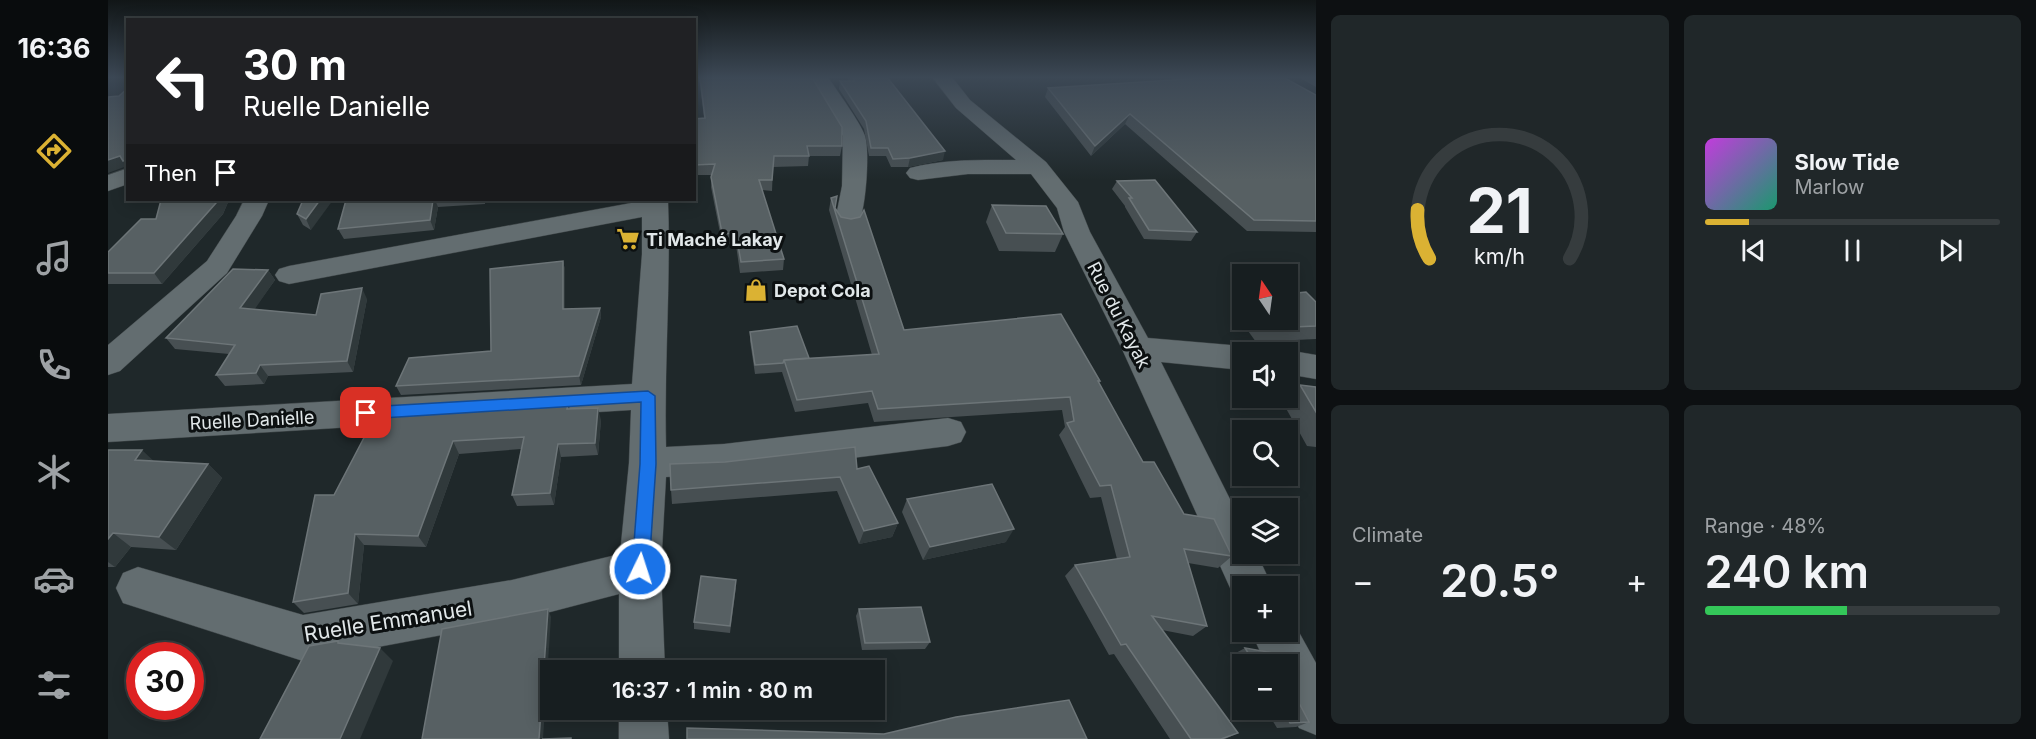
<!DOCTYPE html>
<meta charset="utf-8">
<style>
:root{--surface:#171e20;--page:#202729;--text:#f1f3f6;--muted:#9ea2a5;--line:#363c3e;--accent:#dbb233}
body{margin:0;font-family:Inter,sans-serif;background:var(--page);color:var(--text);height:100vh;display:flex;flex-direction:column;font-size:22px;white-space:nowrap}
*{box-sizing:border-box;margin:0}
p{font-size:20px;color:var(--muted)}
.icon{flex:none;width:33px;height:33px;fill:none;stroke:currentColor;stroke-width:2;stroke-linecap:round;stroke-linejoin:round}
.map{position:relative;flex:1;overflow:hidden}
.details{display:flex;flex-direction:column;gap:15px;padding:15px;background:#0d1012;width:720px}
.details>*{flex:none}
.banner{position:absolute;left:18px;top:18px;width:570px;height:183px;border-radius:0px;box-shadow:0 3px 15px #0003,0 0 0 2px var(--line);background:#202124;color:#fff;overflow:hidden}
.needle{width:39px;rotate:347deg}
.fabs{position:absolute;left:1124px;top:264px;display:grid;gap:12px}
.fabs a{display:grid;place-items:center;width:66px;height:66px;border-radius:0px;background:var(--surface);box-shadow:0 3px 15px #0003,0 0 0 2px var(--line);font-size:30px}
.speed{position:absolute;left:18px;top:642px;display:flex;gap:12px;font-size:30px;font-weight:700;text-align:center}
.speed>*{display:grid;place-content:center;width:78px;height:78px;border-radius:50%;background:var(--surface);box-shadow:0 3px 15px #0003,0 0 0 2px var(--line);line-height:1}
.speed .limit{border:9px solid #d22;background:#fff;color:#111}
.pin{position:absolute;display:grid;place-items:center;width:51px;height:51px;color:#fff;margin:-26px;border-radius:12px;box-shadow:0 3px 9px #0006}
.me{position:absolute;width:66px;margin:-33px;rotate:4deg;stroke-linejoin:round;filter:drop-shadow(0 0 4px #0008)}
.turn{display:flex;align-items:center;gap:21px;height:126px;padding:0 18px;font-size:27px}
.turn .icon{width:78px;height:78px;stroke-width:2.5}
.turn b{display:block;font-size:42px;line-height:51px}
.then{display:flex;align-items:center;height:57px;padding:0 18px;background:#0003;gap:12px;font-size:22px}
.big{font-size:45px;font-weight:600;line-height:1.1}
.details .tile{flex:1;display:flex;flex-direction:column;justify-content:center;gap:9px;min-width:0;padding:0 21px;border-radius:9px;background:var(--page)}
.details .dial{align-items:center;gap:0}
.dial svg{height:156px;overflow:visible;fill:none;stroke:var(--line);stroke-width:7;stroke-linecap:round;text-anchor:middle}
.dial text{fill:var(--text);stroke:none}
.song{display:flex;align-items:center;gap:18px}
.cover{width:72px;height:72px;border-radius:9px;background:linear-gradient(135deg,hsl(290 70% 55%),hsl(160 70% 35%))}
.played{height:6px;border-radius:3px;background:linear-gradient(90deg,var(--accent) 15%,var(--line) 15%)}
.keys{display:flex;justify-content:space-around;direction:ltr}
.heat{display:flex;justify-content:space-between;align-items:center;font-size:33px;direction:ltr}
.charge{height:9px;border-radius:4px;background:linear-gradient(90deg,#34c759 48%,var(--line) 0)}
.details .tiles{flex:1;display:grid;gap:15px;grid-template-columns:repeat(2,1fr)}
.trip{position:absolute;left:432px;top:660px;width:345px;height:60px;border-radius:0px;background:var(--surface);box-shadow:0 3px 15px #0003,0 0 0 2px var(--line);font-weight:600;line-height:60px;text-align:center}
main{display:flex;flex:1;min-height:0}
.dock{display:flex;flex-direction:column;width:108px;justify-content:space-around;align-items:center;background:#090c0d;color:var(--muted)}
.dock .icon{width:42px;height:42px}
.dock .current{color:var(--accent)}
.dock b{font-size:27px;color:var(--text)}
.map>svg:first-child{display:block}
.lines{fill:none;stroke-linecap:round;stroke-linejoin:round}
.minor-casing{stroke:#3d4446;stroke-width:1}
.minor{fill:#636d70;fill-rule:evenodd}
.wall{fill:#474f52}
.shaded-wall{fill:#30393b}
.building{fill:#576063;stroke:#6d7578;stroke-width:1.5}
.route{fill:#1a73e8;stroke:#114b97;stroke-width:1.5}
.labels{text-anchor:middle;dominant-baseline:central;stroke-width:6;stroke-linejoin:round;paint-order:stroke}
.poi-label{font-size:18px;font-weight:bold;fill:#e1e7e9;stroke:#0c1011;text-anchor:start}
.street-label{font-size:18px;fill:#e1e7e9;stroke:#0c1011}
.near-street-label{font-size:21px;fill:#e1e7e9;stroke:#0c1011}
</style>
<main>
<nav class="dock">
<b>16:36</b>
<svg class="icon current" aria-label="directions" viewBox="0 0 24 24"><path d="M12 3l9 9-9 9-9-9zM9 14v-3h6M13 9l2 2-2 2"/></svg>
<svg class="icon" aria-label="music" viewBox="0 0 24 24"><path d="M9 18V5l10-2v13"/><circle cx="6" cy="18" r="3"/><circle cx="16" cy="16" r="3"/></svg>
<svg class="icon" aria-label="phone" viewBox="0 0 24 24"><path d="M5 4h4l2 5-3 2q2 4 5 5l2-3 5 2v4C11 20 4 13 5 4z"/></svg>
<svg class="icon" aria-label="climate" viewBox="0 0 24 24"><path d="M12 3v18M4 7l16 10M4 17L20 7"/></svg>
<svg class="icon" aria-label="car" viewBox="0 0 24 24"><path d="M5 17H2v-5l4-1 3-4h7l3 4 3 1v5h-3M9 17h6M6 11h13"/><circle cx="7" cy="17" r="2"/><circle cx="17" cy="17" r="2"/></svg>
<svg class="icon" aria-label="filters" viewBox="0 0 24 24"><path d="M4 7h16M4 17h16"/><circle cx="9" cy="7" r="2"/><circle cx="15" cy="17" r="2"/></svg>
</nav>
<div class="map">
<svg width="1208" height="739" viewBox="0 0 1208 739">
<rect width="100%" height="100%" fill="#1f282a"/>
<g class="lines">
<g class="minor-casing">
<g id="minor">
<path d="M700 77H720C729 91 752 122 757 136 762 150 758 214 749 227L740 229 731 227 727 221 734 186 735 136Z"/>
<path d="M824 77H844L862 100 938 162 970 202 982 232 1040 338 1134 346 1145 350 1147 352H1134V370L1053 362 1134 523V554H1149L1164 586H1134V603L1128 601 1014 349 956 232 949 208 923 174H860L810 180 802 178 798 173 802 168C836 159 872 160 908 160L848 108Z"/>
<polygon points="20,168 20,184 0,191 0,175"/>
<polygon points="136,200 161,200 154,216 119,273 12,371 0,375 0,345 99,261 128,216"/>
<path d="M535 200H560C563 282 556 364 558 447L616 444 840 418 853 422 858 432 853 442 840 446 616 474 558 477 553 569 557 670H511V594L404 622 195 661 15 603 8 588 15 573 30 567 195 615 404 580 512 554 521 463 523 410 0 442V414L524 384 534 254V217L181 284 171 281 167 275 171 269 181 266 534 201Z"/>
<polygon points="1179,350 1208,355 1208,379 1179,374 1179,352 1171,352"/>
<polygon points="1179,615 1182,616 1208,663 1208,735 1191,728 1179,705 1179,664 1158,664 1143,632 1179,632"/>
<polygon points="511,710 559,710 561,739 511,739"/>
</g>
</g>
<use href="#minor" class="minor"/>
</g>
<g class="wall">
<polygon points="591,77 634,77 734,146 732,156 701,156 700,166 665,167 664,191 654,190 676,259 675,270 632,273 628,245 614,243 603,187 604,175 586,175 586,119 596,118"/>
<polygon points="739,77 779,77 835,160 800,167 783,167 778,156 761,156 756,129 731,89 732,81 741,81"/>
<polygon points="1062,77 1175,77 1208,95 1208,232 1139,231 1017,124 983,156 937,97 940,88 1066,80"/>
<polygon points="1190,77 1208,77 1208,87"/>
<polygon points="1009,181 1089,232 1083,241 1036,239 1017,207 1017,206 1004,189"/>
<polygon points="723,198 727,209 796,330 992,381 991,383 1035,462 1076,514 1124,556 1110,568 1080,563 1099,626 1085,636 1054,630 1130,733 1117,739 1062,739 1006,654 1001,655 957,576 967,565 1009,559 993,497 982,498 951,435 957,427 954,410 766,422 760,403 687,412 674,372 647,374 642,341 642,332 701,358 764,355 721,210"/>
<polygon points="53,200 121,200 115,214 54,284 0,284 0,252 48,219"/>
<polygon points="195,200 203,230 195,225 189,214"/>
<polygon points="238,200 377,200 377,204 330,207 326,230 236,239 230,229"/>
<polygon points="884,205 955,234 947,252 891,251 878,222"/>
<polygon points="455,261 457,270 457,309 492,308 493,317 473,385 293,395 288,386 383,351"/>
<polygon points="160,270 167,280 146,309 208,315 259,299 245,372 160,376 156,384 117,386 108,375 121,354 67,349 58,338"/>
<polygon points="1134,298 1134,320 1179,320 1208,302 1208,339 1148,342 1125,310"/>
<polygon points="1192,385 1208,387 1208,447 1199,446 1175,403"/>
<polygon points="460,403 462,409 493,420 490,455 453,457 446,505 409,506 404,495 413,449 351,454 318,547 256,545 250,604 196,613 185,602 226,495 275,431"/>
<polygon points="0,450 45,461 100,464 114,478 68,550 23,547 7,567 0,567"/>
<polygon points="749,469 790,523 784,537 751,544 729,491 564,504 563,490"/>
<polygon points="799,499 898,542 815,560 794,512"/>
<polygon points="628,587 622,633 586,629 586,622"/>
<polygon points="751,609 822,642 817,649 754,650 748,616"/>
<polygon points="1137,648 1165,653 1170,659 1189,659 1189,699 1201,722 1188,727 1169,728 1158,710 1179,710 1179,664 1134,664 1134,668 1126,654"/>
</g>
<g class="shaded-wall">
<polygon points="1022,114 1017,124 983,156 987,146"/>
<polygon points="837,151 835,160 800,167 802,158"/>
<polygon points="12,156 20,159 20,167 19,166 0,173 0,160"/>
<polygon points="110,200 121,200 115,214 54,284 46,273"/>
<polygon points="212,200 225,200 203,230 198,219"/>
<polygon points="325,200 327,200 330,207 326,230 322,220"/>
<polygon points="455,261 457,270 457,318 455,309"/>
<polygon points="160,270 167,280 140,319 132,308"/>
<polygon points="254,288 259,299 245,372 239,361"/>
<polygon points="492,308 493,317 473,385 471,376"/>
<polygon points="152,365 160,376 156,384 148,373"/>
<polygon points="490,408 493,420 490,455 487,443"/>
<polygon points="345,441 351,454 318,547 310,536"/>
<polygon points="450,444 453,457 446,505 442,493"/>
<polygon points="34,450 50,465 27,460"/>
<polygon points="100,464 114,478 68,550 51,537"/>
<polygon points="790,523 784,537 751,544 756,531"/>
<polygon points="906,529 898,542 815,560 822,547"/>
<polygon points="5,533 23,547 7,567 0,562 0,539"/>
<polygon points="247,534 256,545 250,604 240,593"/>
<polygon points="440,609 443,617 435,739 431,739"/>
<polygon points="272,648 285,661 252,739 232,739"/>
</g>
<g class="building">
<polygon points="592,77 634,77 634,78 705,79 734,127 734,146 699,146 701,156 666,156 664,180 651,180 676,259 633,262 628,234 614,233 603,177 607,164 586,165 586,119 597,118"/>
<polygon points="745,77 779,77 837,151 802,158 785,159 780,148 763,148 758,121 732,81 747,81"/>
<polygon points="1079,77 1175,77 1208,95 1208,221 1146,220 1022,114 987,146 940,88 1082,79"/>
<polygon points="20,88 20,159 15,161 12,156 0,160 0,97 11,96"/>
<polygon points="1047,180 1089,232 1041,230 1021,198 1024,198 1009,181"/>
<polygon points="729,196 727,208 733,217 743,219 752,217 756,210 796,330 953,314 992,381 990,381 1035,462 1046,462 1076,514 1106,519 1124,556 1076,549 1099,626 1044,616 1130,733 1113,739 1083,739 1018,644 1013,645 967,565 1022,557 1003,485 992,486 959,423 966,421 962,397 770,409 764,391 689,400 676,360 771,354 723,198"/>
<polygon points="53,200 110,200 108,203 46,273 0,273 0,252 33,219 48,219"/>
<polygon points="195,200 212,200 198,219 189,214"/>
<polygon points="238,200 325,200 322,220 230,229"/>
<polygon points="884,205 938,206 955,234 898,233"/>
<polygon points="455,261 455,309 492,308 471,376 288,386 301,358 383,351 382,269"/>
<polygon points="125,269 160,270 132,308 208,315 213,294 254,288 239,361 152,365 148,373 108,375 127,345 58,338"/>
<polygon points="1198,292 1208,302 1208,326 1159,328 1153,320 1179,320 1179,294"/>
<polygon points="689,326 701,358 676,360 675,363 647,365 642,332"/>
<polygon points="1192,385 1208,387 1208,412"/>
<polygon points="460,403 459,409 490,408 487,443 450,444 442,493 404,495 416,437 345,441 310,536 247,534 240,593 185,602 207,495 226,495 260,430 275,431 278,414"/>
<polygon points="747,447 749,469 761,466 790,523 756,531 732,477 563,490 562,464 617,462"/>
<polygon points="0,450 34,450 27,460 100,464 51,537 5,533 0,539"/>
<polygon points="884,484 906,529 822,547 799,499"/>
<polygon points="593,576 628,580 622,626 586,622"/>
<polygon points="813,607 822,642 757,643 751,609"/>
<polygon points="440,609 431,739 314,739 334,629"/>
<polygon points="230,641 230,643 272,648 232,739 152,739 201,646"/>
<polygon points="1137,648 1165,653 1170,659 1189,659 1189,699 1201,722 1182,723 1174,710 1179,710 1179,664 1147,664"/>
<polygon points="961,700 979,739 579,739 579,728 776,734 848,717"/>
<polygon points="463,738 463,739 434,739"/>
</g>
<linearGradient id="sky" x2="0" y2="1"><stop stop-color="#111617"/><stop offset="0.43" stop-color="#3c4855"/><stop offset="1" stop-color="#3c4855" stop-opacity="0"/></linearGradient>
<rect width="1208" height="180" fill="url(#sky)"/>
<polygon class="route" points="540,391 547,396 548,464 541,569 539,574 532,577 526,574 524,569 532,464 533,402 258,419 253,417 251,413 253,409 258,407"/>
<defs>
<g id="supermarket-bare" transform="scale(1.8)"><path d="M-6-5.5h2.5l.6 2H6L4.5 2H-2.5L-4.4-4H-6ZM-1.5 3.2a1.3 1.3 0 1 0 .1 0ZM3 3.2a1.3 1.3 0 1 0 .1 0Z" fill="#dbb233" stroke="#0c1011" stroke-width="2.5" paint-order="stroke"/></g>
<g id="shop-bare" transform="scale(1.8)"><path d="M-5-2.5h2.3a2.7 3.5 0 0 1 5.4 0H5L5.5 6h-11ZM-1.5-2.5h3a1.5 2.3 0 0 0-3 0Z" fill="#dbb233" stroke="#0c1011" stroke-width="2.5" paint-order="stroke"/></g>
</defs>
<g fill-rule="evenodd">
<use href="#supermarket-bare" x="520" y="239"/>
<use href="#shop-bare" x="648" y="290"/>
</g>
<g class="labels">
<g class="poi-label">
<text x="538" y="239">Ti Maché Lakay</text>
<text x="666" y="290">Depot Cola</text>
</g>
<g class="street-label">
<text transform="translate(1011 315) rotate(63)">Rue du Kayak</text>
<text transform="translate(144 420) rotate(-3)">Ruelle Danielle</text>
</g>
<g class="near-street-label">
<text transform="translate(280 621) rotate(-9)">Ruelle Emmanuel</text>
</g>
</g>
</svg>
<div class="fabs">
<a><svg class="needle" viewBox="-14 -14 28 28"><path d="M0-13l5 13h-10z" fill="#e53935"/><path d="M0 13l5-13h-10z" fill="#9ea2a5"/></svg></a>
<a><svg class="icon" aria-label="sound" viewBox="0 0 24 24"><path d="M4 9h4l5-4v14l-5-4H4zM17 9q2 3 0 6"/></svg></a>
<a><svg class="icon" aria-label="search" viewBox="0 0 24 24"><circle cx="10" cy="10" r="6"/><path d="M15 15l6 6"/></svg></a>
<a><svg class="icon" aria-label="layers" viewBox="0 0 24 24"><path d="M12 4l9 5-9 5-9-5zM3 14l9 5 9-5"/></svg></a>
<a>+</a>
<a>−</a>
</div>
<div class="speed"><div class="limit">30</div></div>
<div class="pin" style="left:258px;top:413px;background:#d93025"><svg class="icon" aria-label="arrive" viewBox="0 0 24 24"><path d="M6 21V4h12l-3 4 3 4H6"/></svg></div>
<svg class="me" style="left:532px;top:569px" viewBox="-20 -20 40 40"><circle r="17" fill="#1a73e8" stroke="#fff" stroke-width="3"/><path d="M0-11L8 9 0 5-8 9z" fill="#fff"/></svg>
<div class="trip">16:37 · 1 min · 80 m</div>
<div class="banner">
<div class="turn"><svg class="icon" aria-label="left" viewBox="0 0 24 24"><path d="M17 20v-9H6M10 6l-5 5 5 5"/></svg><div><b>30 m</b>Ruelle Danielle</div></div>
<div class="then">Then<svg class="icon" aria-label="arrive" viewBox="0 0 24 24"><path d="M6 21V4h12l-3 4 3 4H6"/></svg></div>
</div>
</div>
<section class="details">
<div class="tiles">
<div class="tile dial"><svg viewBox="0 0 100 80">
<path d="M14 69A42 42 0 1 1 86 69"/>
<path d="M14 69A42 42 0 0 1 8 44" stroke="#dbb233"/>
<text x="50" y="56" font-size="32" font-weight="700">21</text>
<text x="50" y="72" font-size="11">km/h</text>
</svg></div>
<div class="tile">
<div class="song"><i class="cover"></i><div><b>Slow Tide</b><p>Marlow</p></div></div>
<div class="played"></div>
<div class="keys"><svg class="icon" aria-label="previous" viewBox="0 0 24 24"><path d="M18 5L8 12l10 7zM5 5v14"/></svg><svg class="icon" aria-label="pause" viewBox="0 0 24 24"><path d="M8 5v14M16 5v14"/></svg><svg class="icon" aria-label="next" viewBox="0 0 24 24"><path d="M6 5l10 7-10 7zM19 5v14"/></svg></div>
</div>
<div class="tile"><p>Climate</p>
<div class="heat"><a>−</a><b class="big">20.5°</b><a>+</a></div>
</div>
<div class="tile"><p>Range · 48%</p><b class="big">240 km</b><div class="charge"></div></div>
</div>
</section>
</main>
